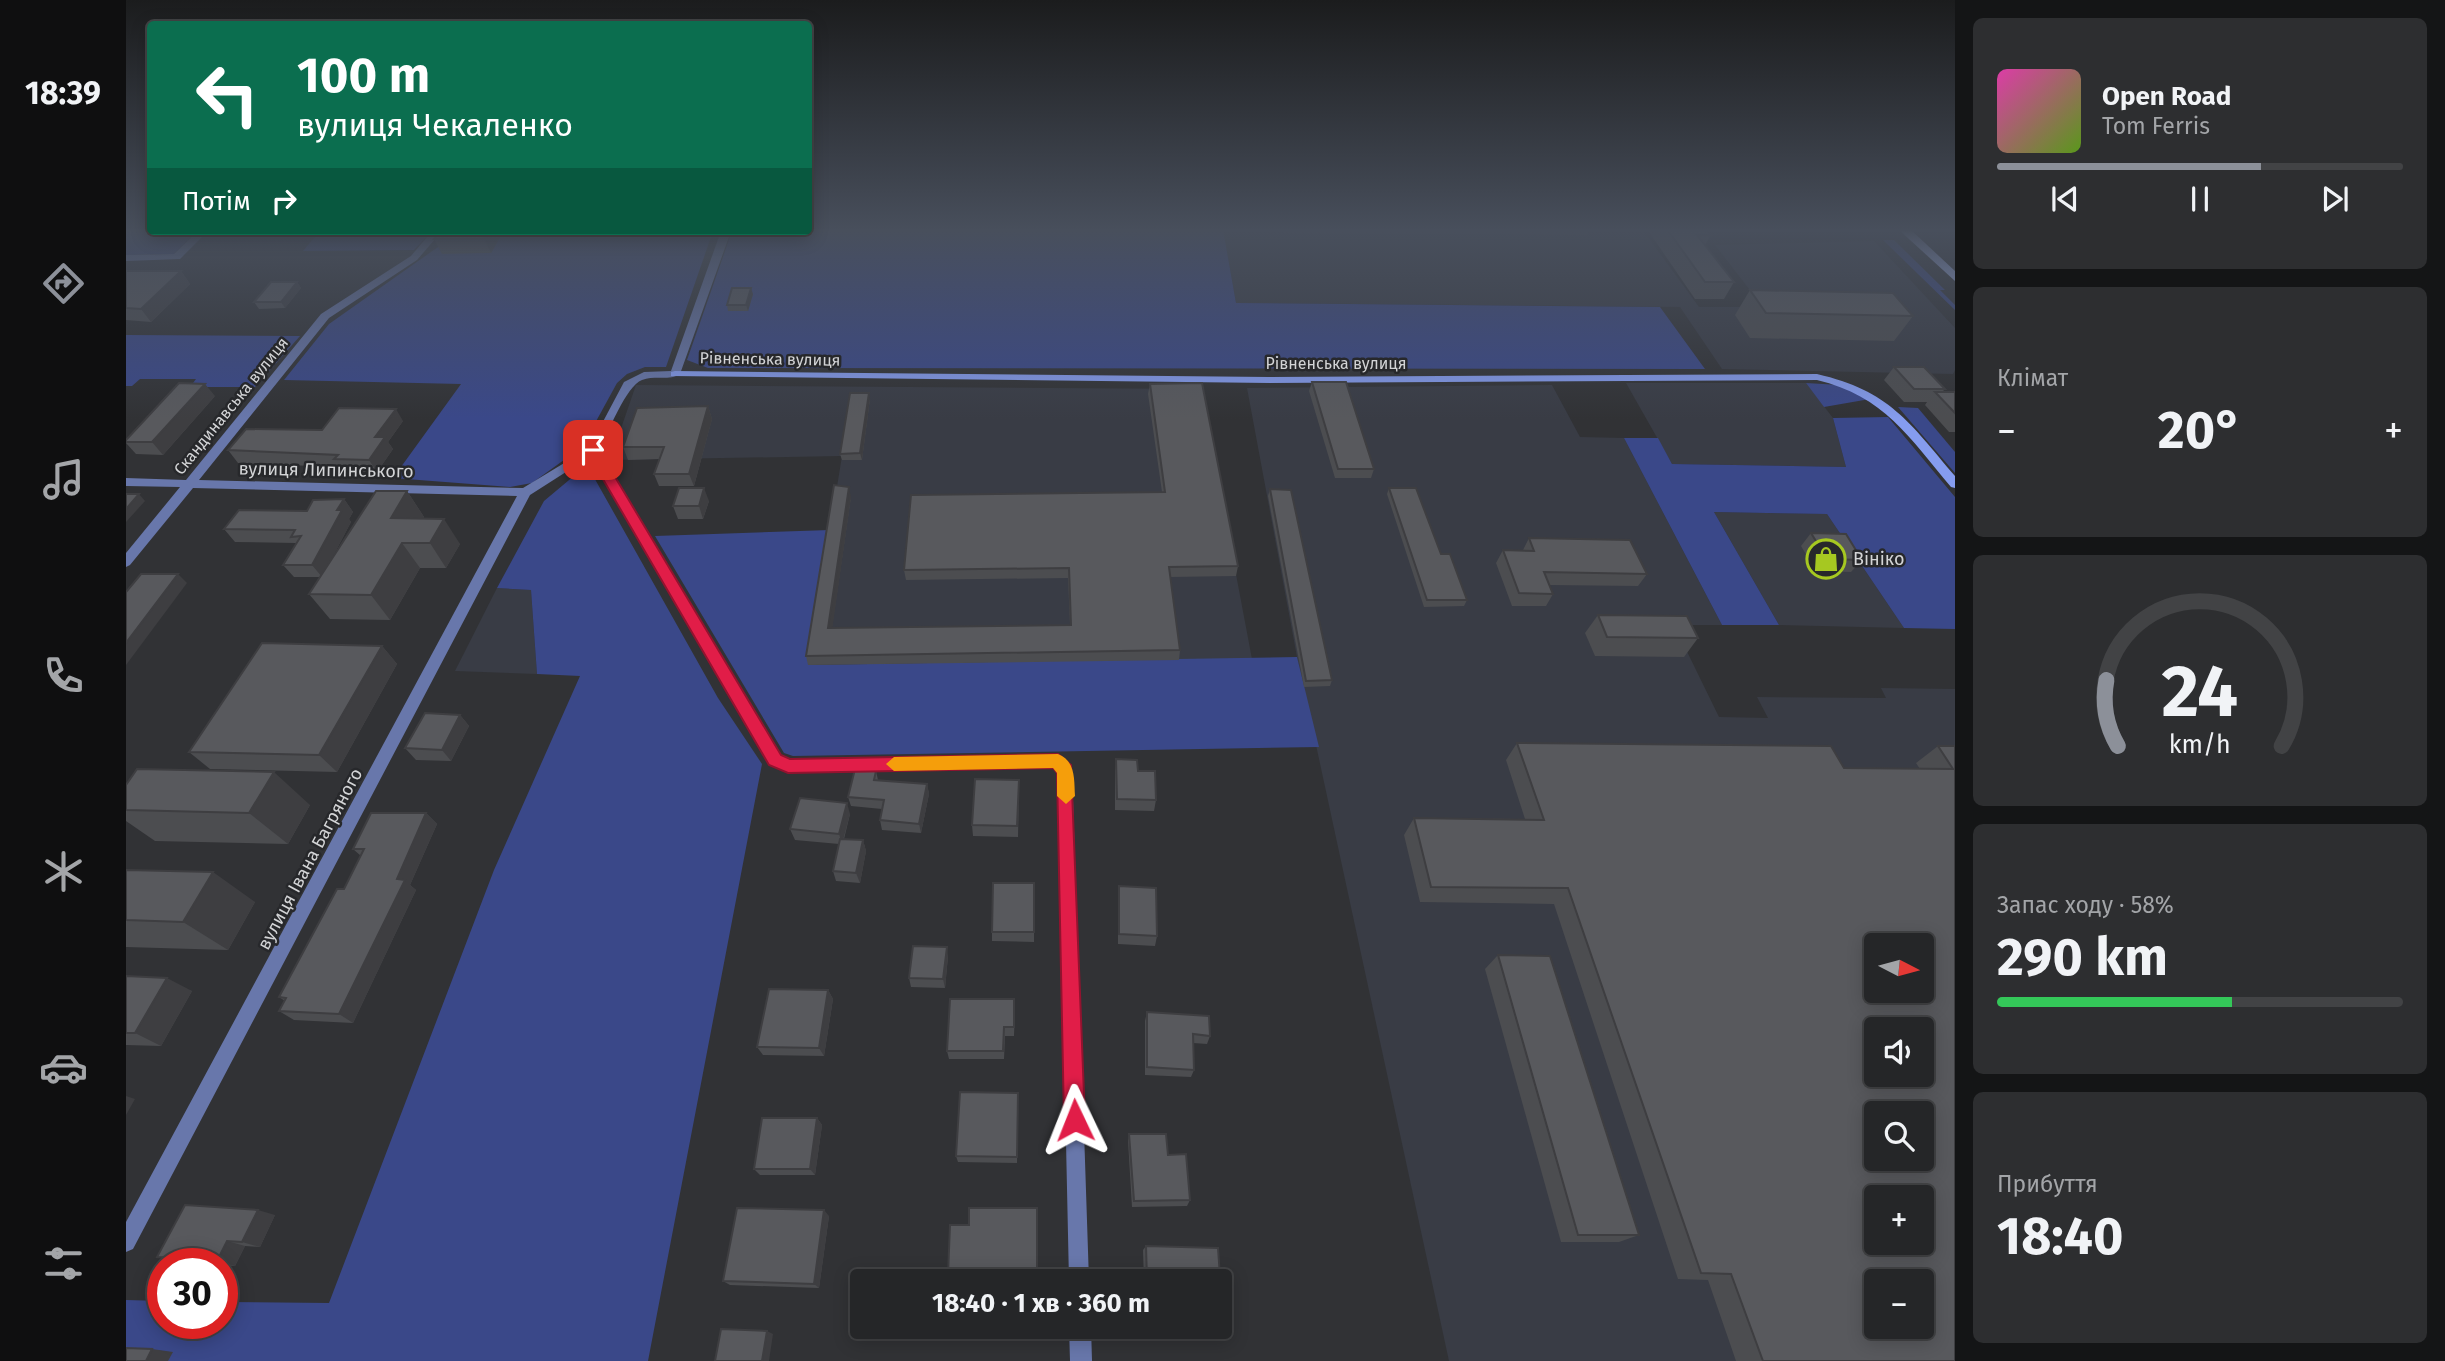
<!DOCTYPE html>
<html lang="uk">
<meta charset="utf-8">
<style>
:root{--surface:#252628;--page:#2d2e30;--text:#f1f3f6;--muted:#a3a5a8;--line:#424345;--accent:#8c9099}
body{margin:0;font-family:"Fira Sans",sans-serif;background:var(--page);color:var(--text);height:100vh;display:flex;flex-direction:column;font-size:26px;white-space:nowrap}
*{box-sizing:border-box;margin:0}
p{font-size:23px;color:var(--muted)}
.icon{flex:none;width:38px;height:38px;fill:none;stroke:currentColor;stroke-width:2;stroke-linecap:round;stroke-linejoin:round}
.map{position:relative;flex:1;overflow:hidden}
.panel{display:flex;flex-direction:column;gap:18px;padding:18px;background:#141516;width:490px}
.panel>*{flex:none}
.banner{position:absolute;left:21px;top:21px;width:665px;height:214px;border-radius:7px;box-shadow:0 4px 18px #0003,0 0 0 2px var(--line);background:#0b6e4f;color:#fff;overflow:hidden}
.needle{width:46px;rotate:96deg}
.fabs{position:absolute;left:1738px;top:933px;display:grid;gap:14px}
.fabs a{display:grid;place-items:center;width:70px;height:70px;border-radius:7px;background:var(--surface);box-shadow:0 4px 18px #0003,0 0 0 2px var(--line);font-size:35px}
.speed{position:absolute;left:21px;top:1248px;display:flex;gap:14px;font-size:35px;font-weight:700;text-align:center}
.speed>*{display:grid;place-content:center;width:91px;height:91px;border-radius:50%;background:var(--surface);box-shadow:0 4px 18px #0003,0 0 0 2px var(--line);line-height:1}
.speed .limit{border:10px solid #d22;background:#fff;color:#111}
.pin{position:absolute;display:grid;place-items:center;width:60px;height:60px;color:#fff;margin:-30px;border-radius:14px;box-shadow:0 4px 10px #0006}
.me{position:absolute;width:77px;margin:-38px;rotate:358deg;stroke-linejoin:round;filter:drop-shadow(0 0 5px #0008)}
.turn{display:flex;align-items:center;gap:24px;height:147px;padding:0 35px;font-size:32px}
.turn .icon{width:91px;height:91px;stroke-width:2.5}
.turn b{display:block;font-size:49px;line-height:60px}
.then{display:flex;align-items:center;height:66px;padding:0 35px;background:#0003;gap:14px;font-size:26px}
.big{font-size:52px;font-weight:700;line-height:1.1}
.panel .card{flex:1;display:flex;flex-direction:column;justify-content:center;gap:10px;min-width:0;padding:0 24px;border-radius:10px;background:var(--page)}
.panel .dial{align-items:center;gap:0}
.dial svg{height:182px;overflow:visible;fill:none;stroke:var(--line);stroke-width:7;stroke-linecap:round;text-anchor:middle}
.dial text{fill:var(--text);stroke:none}
.song{display:flex;align-items:center;gap:21px}
.cover{width:84px;height:84px;border-radius:10px;background:linear-gradient(135deg,hsl(320 70% 55%),hsl(90 70% 35%))}
.played{height:7px;border-radius:4px;background:linear-gradient(90deg,var(--accent) 65%,var(--line) 65%)}
.keys{display:flex;justify-content:space-around;direction:ltr}
.heat{display:flex;justify-content:space-between;align-items:center;font-size:38px;direction:ltr}
.charge{height:10px;border-radius:5px;background:linear-gradient(90deg,#34c759 58%,var(--line) 0)}
.trip{position:absolute;left:724px;top:1269px;width:382px;height:70px;border-radius:7px;background:var(--surface);box-shadow:0 4px 18px #0003,0 0 0 2px var(--line);font-weight:700;line-height:70px;text-align:center}
main{display:flex;flex:1;min-height:0}
.tab-bar{display:flex;flex-direction:column;width:126px;justify-content:space-around;align-items:center;background:#0f0f10;color:var(--muted)}
.tab-bar .icon{width:49px;height:49px}
.tab-bar .selected{color:var(--accent)}
.tab-bar b{font-size:32px;color:var(--text)}
.map>svg:first-child{display:block}
.built{fill:#393c45;fill-rule:evenodd}
.green{fill:#3a4889}
.lines{fill:none;stroke-linecap:round;stroke-linejoin:round}
.street{fill:#6877ab;fill-rule:evenodd}
.secondary{fill:#859cef;fill-rule:evenodd}
.primary{fill:#aabdfd;fill-rule:evenodd}
.wall{fill:#4c4d50}
.shaded-wall{fill:#3e3e41}
.building{fill:#58595d;stroke:#3e3e41;stroke-width:2;fill-rule:evenodd}
.route{fill:#e11d48;stroke:#92132f;stroke-width:2}
.slow{fill:#f59e0b}
.labels{text-anchor:middle;dominant-baseline:central;stroke-width:5;stroke-linejoin:round;paint-order:stroke}
.far-street-label{font-size:16px;fill:#d3d4d6;stroke:#27282b}
.street-label{font-size:18px;fill:#d3d4d6;stroke:#27282b}
.poi-label{font-size:18px;fill:#d3d4d6;stroke:#27282b;text-anchor:start}
</style>
<main>
<nav class="tab-bar">
<b>18:39</b>
<svg class="icon selected" aria-label="directions" viewBox="0 0 24 24"><path d="M12 3l9 9-9 9-9-9zM9 14v-3h6M13 9l2 2-2 2"/></svg>
<svg class="icon" aria-label="music" viewBox="0 0 24 24"><path d="M9 18V5l10-2v13"/><circle cx="6" cy="18" r="3"/><circle cx="16" cy="16" r="3"/></svg>
<svg class="icon" aria-label="phone" viewBox="0 0 24 24"><path d="M5 4h4l2 5-3 2q2 4 5 5l2-3 5 2v4C11 20 4 13 5 4z"/></svg>
<svg class="icon" aria-label="climate" viewBox="0 0 24 24"><path d="M12 3v18M4 7l16 10M4 17L20 7"/></svg>
<svg class="icon" aria-label="car" viewBox="0 0 24 24"><path d="M5 17H2v-5l4-1 3-4h7l3 4 3 1v5h-3M9 17h6M6 11h13"/><circle cx="7" cy="17" r="2"/><circle cx="17" cy="17" r="2"/></svg>
<svg class="icon" aria-label="filters" viewBox="0 0 24 24"><path d="M4 7h16M4 17h16"/><circle cx="9" cy="7" r="2"/><circle cx="15" cy="17" r="2"/></svg>
</nav>
<div class="map">
<svg width="1829" height="1361" viewBox="0 0 1829 1361">
<rect width="100%" height="100%" fill="#313235"/>
<g class="built">
<polygon points="1097,229 1516,229 1573,307 1637,307 1589,245 1748,241 1829,328 1829,370 1827,374 1596,369 1554,307 1110,303"/>
<polygon points="1500,383 1680,383 1707,418 1720,467 1546,464"/>
<polygon points="510,385 1075,389 1126,659 682,665 716,456 484,460"/>
<path d="M1426 385 1454 437 1498 438 1596 625H1548L1593 717 1642 718 1631 697 1760 698 1755 688 1829 689V1361H1323L1171 657 1121 388ZM1750 945H1796V990H1750ZM1750 1029H1796V1074H1750ZM1750 1113H1796V1158H1750ZM1750 1197H1796V1242H1750ZM1750 1281H1796V1326H1750Z"/>
<polygon points="1588,512 1701,514 1778,628 1653,625"/>
<polygon points="371,588 405,590 411,674 329,671"/>
</g>
<g class="green">
<polygon points="0,229 71,231 48,254 0,255"/>
<polygon points="683,229 1097,229 1110,303 1534,307 1579,369 582,368 561,360 606,231"/>
<polygon points="194,231 306,231 288,250 177,251"/>
<polygon points="323,231 587,231 540,367 519,367 501,374 491,383 456,447 406,483 384,487 267,478 335,384 158,380 203,324 312,247"/>
<polygon points="1757,240 1768,240 1819,290 1814,290 1829,305 1829,310"/>
<polygon points="0,335 174,336 129,387 64,387 70,379 14,379 6,386 0,386"/>
<polygon points="1680,383 1714,385 1744,399 1698,407"/>
<polygon points="1772,407 1792,408 1829,452 1829,473"/>
<polygon points="1762,417 1829,497 1829,629 1778,628 1701,514 1588,512 1653,625 1596,625 1498,438 1532,438 1546,464 1720,467 1707,418"/>
<polygon points="461,465 592,698 636,764 522,1361 0,1361 0,1300 37,1301 37,1323 96,1323 96,1302 203,1303 368,870 454,676 411,674 405,590 371,588 418,501"/>
<polygon points="704,530 683,665 1171,657 1193,747 667,756 658,753 529,536"/>
</g>
<g class="lines">
<g class="street">
<polygon points="72,231 82,231 54,259 0,261 0,255 48,254"/>
<path d="M306 231H316L291 260 203 318 73 480 397 488 463 448 498 382 518 372 545 371 595 231H605L554 374C544 381 529 375 516 380 500 386 482 433 473 450L654 756 663 760 932 755C939 757 943 763 946 770L963 1281H943L932 772 928 767 662 772 644 764 465 456 404 495 7 1249 0 1252V1222L391 496 67 488 4 565 0 567V553L54 487 0 486V478L60 480 195 314 285 256Z"/>
<polygon points="943,1326 965,1326 966,1361 944,1361"/>
</g>
<path class="secondary" d="M549 371 1144 377 1691 374C1764 391 1783 422 1829 476V488L1825 487C1783 437 1758 396 1691 380L1144 383 545 376V372Z"/>
<polygon class="primary" points="1772,229 1784,229 1829,271 1829,281"/>
</g>
<g class="wall">
<polygon points="1155,229 1464,229 1461,235 1157,233"/>
<polygon points="1521,229 1579,229 1585,235 1579,245 1608,282 1598,299 1569,299"/>
<polygon points="315,231 375,231 376,234 365,253 316,254 308,239"/>
<polygon points="0,271 55,271 64,284 25,322 0,320"/>
<polygon points="171,282 175,288 159,308 133,309 128,302"/>
<polygon points="1624,290 1787,316 1768,341 1624,338 1609,315"/>
<polygon points="627,294 622,311 602,311 601,305"/>
<polygon points="1768,367 1819,389 1816,392 1829,392 1829,432 1823,432 1799,405 1801,402 1778,402 1758,380"/>
<polygon points="1186,382 1248,469 1245,478 1209,478 1183,391"/>
<polygon points="1024,384 1112,566 1110,576 1044,577 1054,650 1053,660 682,665 680,656 725,497 706,628 944,625 942,578 780,580 778,570 1036,492 1022,394"/>
<polygon points="89,396 37,455 10,454 0,443 0,440"/>
<polygon points="744,399 736,460 716,460 714,454"/>
<polygon points="582,406 586,419 568,486 533,486 528,474 533,459 502,460 497,447"/>
<polygon points="277,421 262,442 267,449 251,472 217,472 214,467 112,463 102,450 196,430"/>
<polygon points="1263,488 1315,554 1341,600 1338,606 1298,607 1261,494"/>
<polygon points="1144,489 1206,680 1204,686 1178,687 1142,496"/>
<polygon points="281,491 298,517 297,518 334,544 320,568 294,568 264,620 204,619 183,594 194,577 168,577 157,565 171,544 170,543 109,542 98,529 181,511 218,499 227,512 223,519 225,522 206,558"/>
<polygon points="583,501 577,519 552,519 547,506"/>
<polygon points="1685,533 1736,560 1725,572 1690,571 1675,546"/>
<polygon points="1403,538 1521,574 1512,586 1423,585 1427,594 1420,606 1386,606 1370,563 1377,550 1397,550"/>
<polygon points="1472,615 1572,638 1558,657 1469,656 1459,633"/>
<polygon points="256,646 271,664 211,772 84,769 63,752"/>
<polygon points="334,715 343,726 325,761 290,760 279,748"/>
<polygon points="1391,743 1718,768 1794,769 1790,763 1812,746 1829,746 1829,1361 1610,1361 1582,1280 1552,1279 1428,904 1294,902 1278,835 1288,818 1399,819 1380,760"/>
<polygon points="990,759 1012,771 1030,800 1028,811 989,810 989,771"/>
<polygon points="750,771 752,780 801,784 803,794 795,833 756,830 754,820 756,809 725,806 722,797"/>
<polygon points="0,785 184,805 162,844 29,841 0,821"/>
<polygon points="893,791 892,837 847,836 846,825"/>
<polygon points="300,813 311,824 284,885 290,890 227,1023 168,1020 153,1011 159,1001 153,997 218,889 235,856 227,849"/>
<polygon points="724,814 718,839 737,840 740,851 734,883 710,881 707,871 713,844 669,840 664,829"/>
<polygon points="0,870 129,902 102,950 0,947"/>
<polygon points="908,883 908,942 866,941 866,932"/>
<polygon points="993,886 1031,936 1029,946 992,944 992,896"/>
<polygon points="1372,955 1513,1235 1493,1242 1435,1242 1359,969"/>
<polygon points="822,956 819,988 785,987 783,978"/>
<polygon points="0,976 66,991 35,1046 0,1045"/>
<polygon points="702,990 707,999 698,1056 637,1055 631,1047"/>
<polygon points="889,1008 888,1036 879,1036 878,1059 823,1059 821,1051"/>
<polygon points="1021,1012 1084,1036 1081,1044 1067,1043 1068,1070 1065,1077 1019,1075 1019,1021"/>
<polygon points="892,1101 891,1163 832,1162 830,1156"/>
<polygon points="691,1118 696,1125 689,1175 634,1175 628,1169"/>
<polygon points="1003,1134 1042,1155 1064,1200 1061,1206 1006,1207 1002,1141"/>
<polygon points="911,1208 911,1276 823,1276 822,1274 843,1225"/>
<polygon points="149,1215 134,1247 119,1246 109,1266 96,1265 96,1264 51,1261 31,1257"/>
<polygon points="703,1216 693,1288 604,1285 597,1281"/>
<polygon points="1020,1246 1092,1248 1097,1319 1094,1322 1094,1281 1018,1281 1017,1250"/>
</g>
<g class="shaded-wall">
<polygon points="360,231 375,231 376,234 365,253 358,239"/>
<polygon points="55,271 64,284 25,322 15,309"/>
<polygon points="171,282 175,288 159,308 155,302"/>
<polygon points="625,288 627,294 622,311 620,305"/>
<polygon points="79,384 89,396 37,455 26,442"/>
<polygon points="743,393 744,399 736,460 734,453"/>
<polygon points="582,406 586,419 568,486 563,474"/>
<polygon points="270,409 277,421 262,442 267,449 251,472 243,460 249,437"/>
<polygon points="723,487 725,497 705,638 702,628"/>
<polygon points="578,488 583,501 577,519 573,506"/>
<polygon points="281,491 298,517 282,543 265,518"/>
<polygon points="13,494 19,501 0,522 0,509"/>
<polygon points="218,499 227,512 223,519 225,522 196,577 186,565 211,510"/>
<polygon points="318,519 334,544 320,568 304,543"/>
<polygon points="276,543 294,568 264,620 245,595"/>
<polygon points="52,574 61,583 0,665 0,643"/>
<polygon points="256,646 271,664 211,772 193,755"/>
<polygon points="334,715 343,726 325,761 316,750"/>
<polygon points="148,772 184,805 162,844 123,813"/>
<polygon points="801,784 803,794 795,833 793,824"/>
<polygon points="721,803 724,814 716,844 713,834"/>
<polygon points="300,813 311,824 284,885 290,890 227,1023 213,1014"/>
<polygon points="737,840 740,851 734,883 730,873"/>
<polygon points="87,872 129,902 102,950 57,922"/>
<polygon points="821,947 822,956 819,988 817,979"/>
<polygon points="41,978 66,991 35,1046 9,1033"/>
<polygon points="702,990 707,999 698,1056 693,1048"/>
<polygon points="0,1096 9,1099 0,1115"/>
<polygon points="691,1118 696,1125 689,1175 684,1169"/>
<polygon points="132,1210 149,1215 134,1247 116,1242"/>
<polygon points="698,1210 703,1216 693,1288 688,1284"/>
<polygon points="101,1241 119,1246 109,1266 91,1261"/>
<polygon points="641,1331 647,1334 643,1361 636,1361"/>
<polygon points="26,1349 47,1352 42,1361 20,1361"/>
</g>
<g class="building">
<polygon points="1541,229 1579,229 1585,235 1571,235 1608,282 1579,282"/>
<polygon points="315,231 363,231 358,239 308,239"/>
<polygon points="0,271 55,271 15,309 0,308"/>
<polygon points="145,282 171,282 155,302 128,302"/>
<polygon points="606,288 625,288 620,305 601,305"/>
<polygon points="1624,290 1767,293 1787,316 1640,313"/>
<polygon points="1768,367 1798,367 1819,389 1788,389"/>
<polygon points="1186,382 1220,382 1248,469 1212,469"/>
<polygon points="53,383 79,384 26,442 0,442 0,440"/>
<polygon points="1076,383 1112,566 1043,567 1054,650 680,656 708,485 723,487 702,628 945,625 943,568 778,570 785,495 1039,492 1024,384"/>
<polygon points="1809,392 1829,392 1829,413"/>
<polygon points="724,393 743,393 734,453 714,454"/>
<polygon points="582,406 563,474 528,474 538,447 497,447 511,408"/>
<polygon points="213,408 270,409 249,437 259,437 243,460 208,459 212,455 102,450 120,429 196,430"/>
<polygon points="553,488 578,488 573,506 547,506"/>
<polygon points="1263,488 1290,488 1315,554 1324,554 1341,600 1301,600"/>
<polygon points="1144,489 1165,490 1206,680 1180,681"/>
<polygon points="250,491 281,491 265,518 318,519 304,543 276,543 245,595 183,594"/>
<polygon points="0,494 13,494 0,509"/>
<polygon points="218,499 211,510 216,510 186,565 157,565 175,536 165,537 169,530 98,529 113,510 181,511 187,500"/>
<polygon points="1685,533 1720,534 1736,560 1701,559"/>
<polygon points="1403,538 1504,540 1521,574 1418,572 1427,594 1393,593 1377,550 1408,551"/>
<polygon points="15,574 52,574 0,643 0,592"/>
<polygon points="1472,615 1561,616 1572,638 1481,637"/>
<polygon points="136,643 256,646 193,755 63,752"/>
<polygon points="299,713 334,715 316,750 279,748"/>
<path d="M1391 743 1705 746 1718 768 1827 769 1812 746H1829V1361H1637L1605 1274 1575 1273 1442 888 1305 887 1288 818 1418 820ZM1750 945H1796V990H1750ZM1750 1029H1796V1074H1750ZM1750 1113H1796V1158H1750ZM1750 1197H1796V1242H1750ZM1750 1281H1796V1326H1750Z"/>
<polygon points="990,759 1011,760 1012,771 1029,771 1030,800 991,799"/>
<polygon points="11,769 148,772 123,813 0,810 0,785"/>
<polygon points="729,769 750,771 748,780 801,784 793,824 754,820 758,800 722,797"/>
<polygon points="849,779 893,780 891,826 846,825"/>
<polygon points="674,798 721,803 713,834 664,829"/>
<polygon points="245,813 300,813 271,879 279,880 213,1014 153,1011 160,998 153,997 211,889 218,889 238,849 227,849"/>
<polygon points="714,839 737,840 730,873 707,871"/>
<polygon points="0,870 87,872 57,922 0,920"/>
<polygon points="867,883 908,883 908,932 866,932"/>
<polygon points="993,886 1030,888 1031,936 993,934"/>
<polygon points="787,946 821,947 817,979 783,978"/>
<polygon points="1372,955 1424,956 1513,1235 1452,1235"/>
<polygon points="0,976 41,978 9,1033 0,1033"/>
<polygon points="643,989 702,990 693,1048 631,1047"/>
<polygon points="824,999 888,999 888,1027 878,1027 877,1051 821,1051"/>
<polygon points="1021,1012 1083,1016 1084,1036 1067,1034 1068,1070 1021,1067"/>
<polygon points="834,1092 892,1093 891,1157 830,1156"/>
<polygon points="636,1118 691,1118 684,1169 628,1169"/>
<polygon points="1003,1134 1040,1134 1042,1155 1060,1154 1064,1200 1008,1201"/>
<polygon points="59,1205 132,1210 116,1242 101,1241 91,1261 31,1257"/>
<polygon points="611,1208 698,1210 688,1284 597,1281"/>
<polygon points="843,1208 911,1208 911,1274 822,1274 824,1225 843,1225"/>
<polygon points="1020,1246 1092,1248 1097,1319 1094,1319 1094,1281 1021,1281"/>
<polygon points="595,1329 641,1331 636,1361 589,1361"/>
<polygon points="0,1348 26,1349 20,1361 0,1361"/>
</g>
<linearGradient id="sky" x2="0" y2="1"><stop stop-color="#1b1c1d"/><stop offset="0.55" stop-color="#484f5c"/><stop offset="1" stop-color="#484f5c" stop-opacity="0"/></linearGradient>
<rect width="1829" height="419" fill="url(#sky)"/>
<polygon class="route" points="467,446 473,450 655,755 664,759 932,754 945,765 959,1120 956,1127 949,1131 941,1127 938,1120 931,773 927,768 662,773 643,765 460,450"/>
<path class="slow" d="M932 754C950 761 948 780 949 796L940 804 931 796V773L927 768 768 771 760 764 768 757Z"/>
<defs>
<g id="shop-ring" transform="scale(2.0125)"><circle r="9.5" fill="#27282b" stroke="#a6c821" stroke-width="1.5"/><path d="M-5-2.5h2.3a2.7 3.5 0 0 1 5.4 0H5L5.5 6h-11ZM-1.5-2.5h3a1.5 2.3 0 0 0-3 0Z" fill="#a6c821"/></g>
</defs>
<g fill-rule="evenodd">
<use href="#shop-ring" x="1700" y="559"/>
</g>
<g class="labels">
<g class="far-street-label">
<text transform="translate(644 359) rotate(1)">Рівненська вулиця</text>
<text x="1210" y="363">Рівненська вулиця</text>
<text transform="translate(105 406) rotate(-51)">Скандинавська вулиця</text>
</g>
<g class="street-label">
<text transform="translate(200 470) rotate(1)">вулиця Липинського</text>
<text transform="translate(184 859) rotate(-62)">вулиця Івана Багряного</text>
</g>
<g class="poi-label">
<text x="1727" y="559">Вініко</text>
</g>
</g>
</svg>
<div class="fabs">
<a><svg class="needle" viewBox="-14 -14 28 28"><path d="M0-13l5 13h-10z" fill="#e53935"/><path d="M0 13l5-13h-10z" fill="#a3a5a8"/></svg></a>
<a><svg class="icon" aria-label="sound" viewBox="0 0 24 24"><path d="M4 9h4l5-4v14l-5-4H4zM17 9q2 3 0 6"/></svg></a>
<a><svg class="icon" aria-label="search" viewBox="0 0 24 24"><circle cx="10" cy="10" r="6"/><path d="M15 15l6 6"/></svg></a>
<a>+</a>
<a>−</a>
</div>
<div class="speed"><div class="limit">30</div></div>
<div class="pin" style="left:467px;top:450px;background:#d93025"><svg class="icon" aria-label="arrive" viewBox="0 0 24 24"><path d="M6 21V4h12l-3 4 3 4H6"/></svg></div>
<svg class="me" style="left:949px;top:1120px" viewBox="-20 -20 40 40"><path d="M0-17L14 15 0 8-14 15z" fill="#e11d48" stroke="#fff" stroke-width="4"/></svg>
<div class="trip">18:40 · 1 хв · 360 m</div>
<div class="banner">
<div class="turn"><svg class="icon" aria-label="left" viewBox="0 0 24 24"><path d="M17 20v-9H6M10 6l-5 5 5 5"/></svg><div><b>100 m</b>вулиця Чекаленко</div></div>
<div class="then">Потім<svg class="icon" aria-label="right" viewBox="0 0 24 24"><path d="M7 20v-9h11M14 6l5 5-5 5"/></svg></div>
</div>
</div>
<section class="panel">
<div class="card">
<div class="song"><i class="cover"></i><div><b>Open Road</b><p>Tom Ferris</p></div></div>
<div class="played"></div>
<div class="keys"><svg class="icon" aria-label="previous" viewBox="0 0 24 24"><path d="M18 5L8 12l10 7zM5 5v14"/></svg><svg class="icon" aria-label="pause" viewBox="0 0 24 24"><path d="M8 5v14M16 5v14"/></svg><svg class="icon" aria-label="next" viewBox="0 0 24 24"><path d="M6 5l10 7-10 7zM19 5v14"/></svg></div>
</div>
<div class="card"><p>Клімат</p>
<div class="heat"><a>−</a><b class="big">20°</b><a>+</a></div>
</div>
<div class="card dial"><svg viewBox="0 0 100 80">
<path d="M14 69A42 42 0 1 1 86 69"/>
<path d="M14 69A42 42 0 0 1 9 40" stroke="#8c9099"/>
<text x="50" y="56" font-size="32" font-weight="700">24</text>
<text x="50" y="72" font-size="11">km/h</text>
</svg></div>
<div class="card"><p>Запас ходу · 58%</p><b class="big">290 km</b><div class="charge"></div></div>
<div class="card"><p>Прибуття</p><b class="big">18:40</b></div>
</section>
</main>
